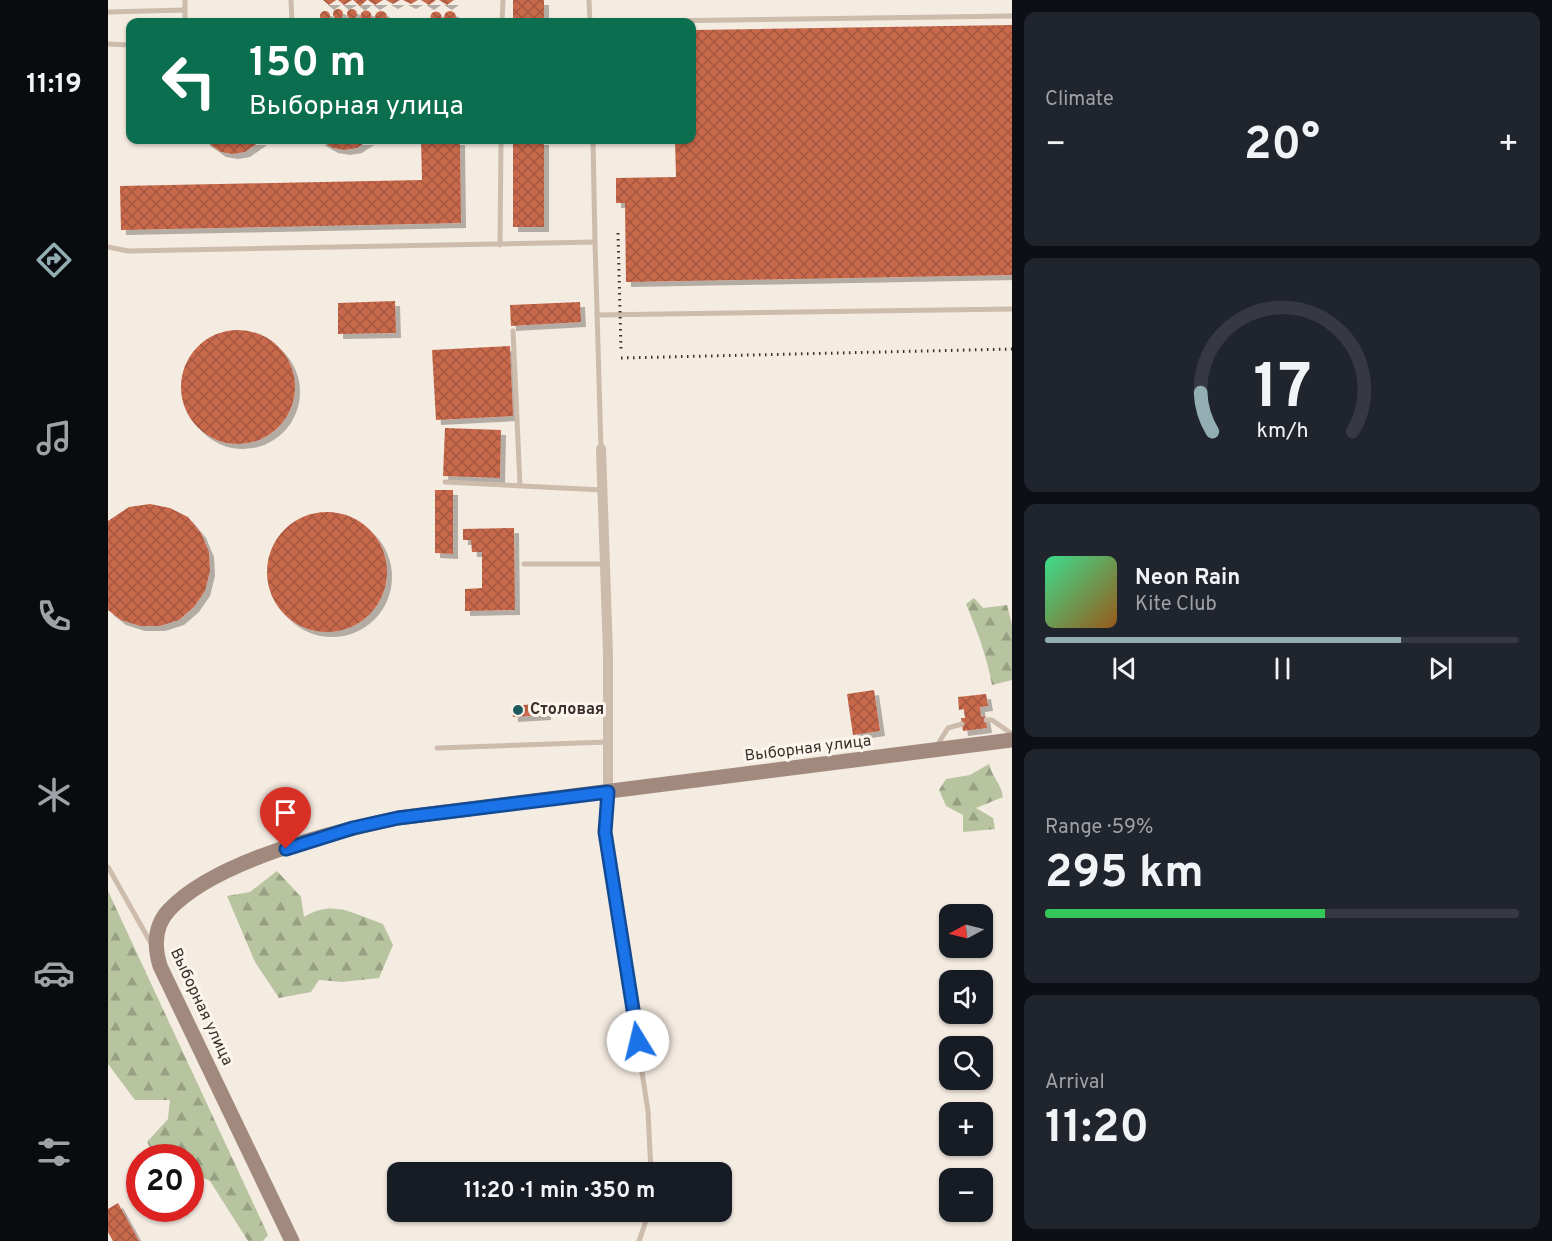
<!DOCTYPE html>
<meta charset="utf-8">
<style>
:root{--surface:#171b24;--page:#20242c;--text:#f1f3f6;--muted:#9ea1a6;--line:#363941;--accent:#92aeb2}
body{margin:0;font-family:Overpass,sans-serif;background:var(--page);color:var(--text);height:100vh;display:flex;flex-direction:column;font-size:22px;white-space:nowrap}
*{box-sizing:border-box;margin:0}
p{font-size:20px;color:var(--muted)}
.icon{flex:none;width:33px;height:33px;fill:none;stroke:currentColor;stroke-width:2;stroke-linecap:round;stroke-linejoin:round}
.map{position:relative;flex:1;overflow:hidden}
.panel{display:flex;flex-direction:column;gap:12px;padding:12px;background:#0d0f14;width:540px}
.panel>*{flex:none}
.guide{position:absolute;left:18px;top:18px;width:570px;height:126px;border-radius:12px;box-shadow:0 2px 4px #0004;background:#0b6e4f;color:#fff;overflow:hidden}
.needle{width:39px;rotate:263deg}
.fabs{position:absolute;left:831px;top:904px;display:grid;gap:12px}
.fabs a{display:grid;place-items:center;width:54px;height:54px;border-radius:12px;background:var(--surface);box-shadow:0 2px 4px #0004;font-size:30px}
.speed{position:absolute;left:18px;top:1144px;display:flex;gap:12px;font-size:30px;font-weight:700;text-align:center}
.speed>*{display:grid;place-content:center;width:78px;height:78px;border-radius:50%;background:var(--surface);box-shadow:0 2px 4px #0004;line-height:1}
.speed .limit{border:9px solid #d22;background:#fff;color:#111}
.pin{position:absolute;display:grid;place-items:center;width:51px;height:51px;color:#fff;margin:-62px -26px;border-radius:50% 50% 50% 0;rotate:-45deg;box-shadow:0 0 6px #0007}
.pin .icon{rotate:45deg}
.me{position:absolute;width:66px;margin:-33px;rotate:351deg;stroke-linejoin:round;filter:drop-shadow(0 0 4px #0008)}
.turn{display:flex;align-items:center;gap:21px;height:126px;padding:0 24px;font-size:27px}
.turn .icon{width:78px;height:78px;stroke-width:2.5}
.turn b{display:block;font-size:42px;line-height:51px}
.big{font-size:45px;font-weight:700;line-height:1.1}
.panel .tile{flex:1;display:flex;flex-direction:column;justify-content:center;gap:9px;min-width:0;padding:0 21px;border-radius:12px;background:var(--page)}
.panel .dial{align-items:center;gap:0}
.dial svg{height:156px;overflow:visible;fill:none;stroke:var(--line);stroke-width:7;stroke-linecap:round;text-anchor:middle}
.dial text{fill:var(--text);stroke:none}
.song{display:flex;align-items:center;gap:18px}
.cover{width:72px;height:72px;border-radius:9px;background:linear-gradient(135deg,hsl(150 70% 55%),hsl(30 70% 35%))}
.played{height:6px;border-radius:3px;background:linear-gradient(90deg,var(--accent) 75%,var(--line) 75%)}
.keys{display:flex;justify-content:space-around;direction:ltr}
.heat{display:flex;justify-content:space-between;align-items:center;font-size:33px;direction:ltr}
.charge{height:9px;border-radius:4px;background:linear-gradient(90deg,#34c759 59%,var(--line) 0)}
.trip{position:absolute;left:279px;top:1162px;width:345px;height:60px;border-radius:12px;background:var(--surface);box-shadow:0 2px 4px #0004;font-weight:700;line-height:60px;text-align:center}
main{display:flex;flex:1;min-height:0}
.tab-bar{display:flex;flex-direction:column;width:108px;justify-content:space-around;align-items:center;background:#090b0e;color:var(--muted)}
.tab-bar .icon{width:42px;height:42px}
.tab-bar .on{color:var(--accent)}
.tab-bar b{font-size:27px;color:var(--text)}
.map>svg:first-child{display:block}
.forest{fill:url(#forest-firs)}
.building{fill:url(#building-cross-hatch);filter:url(#shadow)}
.lines{fill:none;stroke-linecap:round;stroke-linejoin:round}
.lane{stroke:#cdbbac;stroke-width:5}
.street{stroke:#cdbbac;stroke-width:10}
.secondary{stroke:#a18a7d;stroke-width:15}
.rail{stroke:#3b302b;stroke-width:3;stroke-dasharray:1.5 4.5;stroke-linecap:butt}
.route-casing{stroke:#114b97;stroke-width:15}
.route{stroke:#1a73e8;stroke-width:10}
.poi-dot{fill:#1f5a5e;stroke:#fbf5ee;stroke-width:2}
.labels{text-anchor:middle;dominant-baseline:central;stroke-width:6;stroke-linejoin:round;paint-order:stroke}
.poi-label{font-size:16px;font-weight:bold;fill:#3b302b;stroke:#fbf5ee;text-anchor:start}
.street-label{font-size:16px;fill:#3b302b;stroke:#fbf5ee}
</style>
<main>
<nav class="tab-bar">
<b>11:19</b>
<svg class="icon on" aria-label="directions" viewBox="0 0 24 24"><path d="M12 3l9 9-9 9-9-9zM9 14v-3h6M13 9l2 2-2 2"/></svg>
<svg class="icon" aria-label="music" viewBox="0 0 24 24"><path d="M9 18V5l10-2v13"/><circle cx="6" cy="18" r="3"/><circle cx="16" cy="16" r="3"/></svg>
<svg class="icon" aria-label="phone" viewBox="0 0 24 24"><path d="M5 4h4l2 5-3 2q2 4 5 5l2-3 5 2v4C11 20 4 13 5 4z"/></svg>
<svg class="icon" aria-label="climate" viewBox="0 0 24 24"><path d="M12 3v18M4 7l16 10M4 17L20 7"/></svg>
<svg class="icon" aria-label="car" viewBox="0 0 24 24"><path d="M5 17H2v-5l4-1 3-4h7l3 4 3 1v5h-3M9 17h6M6 11h13"/><circle cx="7" cy="17" r="2"/><circle cx="17" cy="17" r="2"/></svg>
<svg class="icon" aria-label="filters" viewBox="0 0 24 24"><path d="M4 7h16M4 17h16"/><circle cx="9" cy="7" r="2"/><circle cx="15" cy="17" r="2"/></svg>
</nav>
<div class="map">
<svg width="904" height="1241" viewBox="0 0 904 1241">
<defs>
<pattern id="forest-firs" width="22" height="20" patternUnits="userSpaceOnUse" patternTransform="scale(1.5)"><rect width="22" height="20" fill="#b8c4a0"/><path d="M5 1l3.5 6h-7zM16 11l3.5 6h-7z" fill="#97a083"/></pattern>
<pattern id="building-cross-hatch" width="8" height="8" patternUnits="userSpaceOnUse" patternTransform="scale(1.5)"><rect width="8" height="8" fill="#c8694b"/><path d="M0 0l8 8M0 8l8-8" fill="none" stroke="#a4573f"/></pattern>
<filter id="shadow"><feDropShadow dx="5" dy="5" stdDeviation="0" flood-color="#0004"/></filter>
</defs>
<rect width="100%" height="100%" fill="#f4ebe1"/>
<g class="forest">
<path d="M866 598 875 608 899 605 904 625V680L884 685C879 657 869 630 858 604Z"/>
<path d="M881 764C884 777 893 783 895 797L868 808 885 818 887 829 855 832V815L838 806 831 790 838 779 862 775Z"/>
<path d="M169 871 193 897 196 917C226 899 245 914 275 924L285 945 271 978 234 982 211 980 203 992 171 998 147 962 119 896 142 892Z"/>
<polygon points="0,891 160,1235 155,1241 140,1241 102,1181 86,1173 83,1184 82,1158 48,1158 39,1142 60,1119 62,1100 27,1100 0,1064"/>
</g>
<g class="building">
<polygon points="215,0 228,0 221,5"/>
<polygon points="230,0 244,0 236,5"/>
<polygon points="245,0 259,0 252,6"/>
<polygon points="260,0 275,0 267,5"/>
<polygon points="278,0 292,0 285,4"/>
<polygon points="295,0 310,0 303,4"/>
<polygon points="313,0 328,0 321,5"/>
<polygon points="331,0 346,0 339,5"/>
<rect x="405" y="0" width="31" height="22"/>
<circle cx="244" cy="14" r="5"/>
<circle cx="230" cy="14" r="5"/>
<circle cx="258" cy="16" r="5.5"/>
<circle cx="273" cy="17" r="6"/>
<circle cx="217" cy="16" r="5"/>
<circle cx="342" cy="17" r="6"/>
<circle cx="328" cy="17" r="5.5"/>
<polygon points="904,25 904,275 518,282 517,203 508,203 508,178 568,177 567,140 584,140 584,30"/>
<polygon points="96,140 154,140 137,152 125,154 113,152"/>
<polygon points="211,140 261,140 249,148 237,150 225,148"/>
<polygon points="313,140 352,140 353,223 13,230 12,186 314,180"/>
<rect x="405" y="140" width="31" height="87"/>
<polygon points="287,301 288,333 230,334 230,303"/>
<polygon points="472,302 473,322 403,326 402,305"/>
<circle cx="130" cy="387" r="57"/>
<polygon points="402,346 405,416 328,420 324,350"/>
<polygon points="337,428 393,430 392,478 335,476"/>
<polygon points="327,490 345,490 345,554 327,553"/>
<polygon points="42,504 62,508 80,517 93,533 101,552 102,571 97,591 86,607 71,620 52,626 32,626 13,620 0,610 0,521 21,507"/>
<circle cx="219" cy="572" r="60"/>
<polygon points="406,528 407,610 357,611 357,589 374,588 374,552 364,552 363,540 355,540 355,529"/>
<polygon points="766,690 772,731 745,735 739,694"/>
<polygon points="878,694 880,706 872,707 873,717 877,716 879,728 855,731 853,718 857,718 856,709 851,710 850,697"/>
<polygon points="438,703 438,715 405,717 404,706"/>
<polygon points="10,1203 31,1241 5,1241 0,1232 0,1209"/>
</g>
<g class="lines">
<g class="lane">
<polyline points="77,0 77,22"/>
<polyline points="183,0 184,22"/>
<polyline points="481,0 482,22"/>
<polyline points="0,12 77,10"/>
<polyline points="394,22 395,0"/>
<polyline points="482,22 904,16"/>
<polyline points="0,44 22,45"/>
<polyline points="485,140 487,242"/>
<polyline points="392,245 393,140"/>
<polyline points="0,247 20,251 487,242 493,449"/>
<polyline points="489,315 904,309"/>
<polyline points="405,331 412,485"/>
<polyline points="337,482 494,490"/>
<polyline points="416,564 497,564"/>
<polyline points="878,720 884,720 904,734"/>
<polyline points="828,747 840,728 854,724"/>
<polyline points="329,748 499,742"/>
<polyline points="500,794 497,832 540,1111 543,1173"/>
<polyline points="0,867 44,945"/>
<polyline points="531,1241 541,1212"/>
</g>
<polyline class="street" points="493,449 500,654 500,792"/>
<path class="secondary" d="M184 1241 52 966C46 946 46 926 61 910 108 860 225 832 290 818L904 740"/>
<g class="rail">
<polyline points="510,233 513,350"/>
<polyline points="513,358 904,349"/>
</g>
</g>
<g class="lines">
<g class="route-casing">
<polyline id="route" points="178,849 245,828 290,818 500,792 497,832 530,1041"/>
</g>
<use href="#route" class="route"/>
</g>
<circle class="poi-dot" cx="410" cy="710" r="6"/>
<g class="labels">
<g class="poi-label">
<text x="422" y="710">Столовая</text>
</g>
<g class="street-label">
<text transform="translate(700 749) rotate(-7)">Выборная улица</text>
<text transform="translate(93 1007) rotate(65)">Выборная улица</text>
</g>
</g>
</svg>
<div class="fabs">
<a><svg class="needle" viewBox="-14 -14 28 28"><path d="M0-13l5 13h-10z" fill="#e53935"/><path d="M0 13l5-13h-10z" fill="#9ea1a6"/></svg></a>
<a><svg class="icon" aria-label="sound" viewBox="0 0 24 24"><path d="M4 9h4l5-4v14l-5-4H4zM17 9q2 3 0 6"/></svg></a>
<a><svg class="icon" aria-label="search" viewBox="0 0 24 24"><circle cx="10" cy="10" r="6"/><path d="M15 15l6 6"/></svg></a>
<a>+</a>
<a>−</a>
</div>
<div class="speed"><div class="limit">20</div></div>
<div class="pin" style="left:178px;top:849px;background:#d93025"><svg class="icon" aria-label="arrive" viewBox="0 0 24 24"><path d="M6 21V4h12l-3 4 3 4H6"/></svg></div>
<svg class="me" style="left:530px;top:1041px" viewBox="-20 -20 40 40"><circle r="19" fill="#fff"/><path d="M0-13L10 11 0 6-10 11z" fill="#1a73e8"/></svg>
<div class="trip">11:20 · 1 min · 350 m</div>
<div class="guide">
<div class="turn"><svg class="icon" aria-label="left" viewBox="0 0 24 24"><path d="M17 20v-9H6M10 6l-5 5 5 5"/></svg><div><b>150 m</b>Выборная улица</div></div>
</div>
</div>
<section class="panel">
<div class="tile"><p>Climate</p>
<div class="heat"><a>−</a><b class="big">20°</b><a>+</a></div>
</div>
<div class="tile dial"><svg viewBox="0 0 100 80">
<path d="M14 69A42 42 0 1 1 86 69"/>
<path d="M14 69A42 42 0 0 1 8 49" stroke="#92aeb2"/>
<text x="50" y="56" font-size="32" font-weight="700">17</text>
<text x="50" y="72" font-size="11">km/h</text>
</svg></div>
<div class="tile">
<div class="song"><i class="cover"></i><div><b>Neon Rain</b><p>Kite Club</p></div></div>
<div class="played"></div>
<div class="keys"><svg class="icon" aria-label="previous" viewBox="0 0 24 24"><path d="M18 5L8 12l10 7zM5 5v14"/></svg><svg class="icon" aria-label="pause" viewBox="0 0 24 24"><path d="M8 5v14M16 5v14"/></svg><svg class="icon" aria-label="next" viewBox="0 0 24 24"><path d="M6 5l10 7-10 7zM19 5v14"/></svg></div>
</div>
<div class="tile"><p>Range · 59%</p><b class="big">295 km</b><div class="charge"></div></div>
<div class="tile"><p>Arrival</p><b class="big">11:20</b></div>
</section>
</main>
